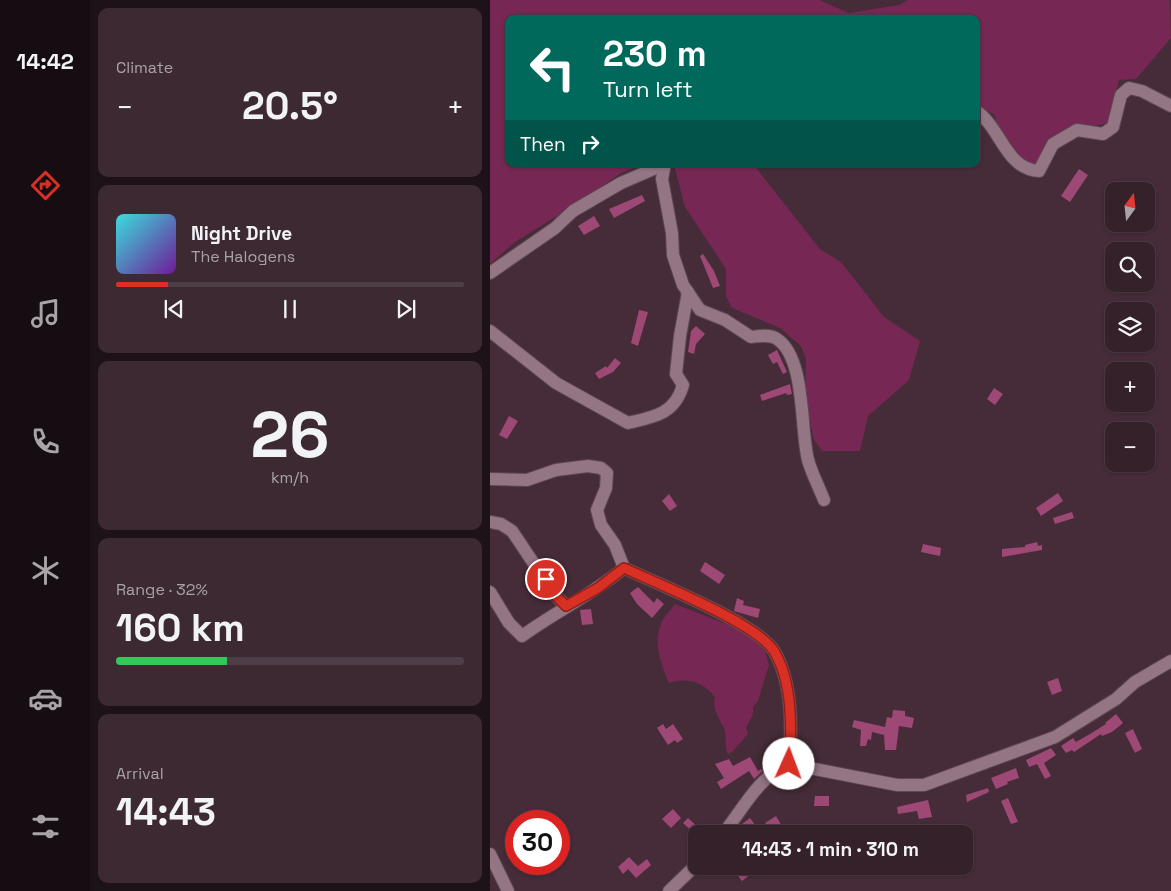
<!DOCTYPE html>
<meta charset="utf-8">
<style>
:root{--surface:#34212a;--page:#3c2932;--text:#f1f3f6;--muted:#a9a3a8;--line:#4e3e47;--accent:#d93025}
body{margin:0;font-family:"Space Grotesk",sans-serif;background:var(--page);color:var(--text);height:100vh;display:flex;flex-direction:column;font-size:19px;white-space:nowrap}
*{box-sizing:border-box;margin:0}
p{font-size:16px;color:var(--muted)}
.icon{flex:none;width:28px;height:28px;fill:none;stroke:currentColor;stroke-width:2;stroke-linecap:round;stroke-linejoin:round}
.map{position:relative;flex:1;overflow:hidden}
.details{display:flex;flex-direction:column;gap:8px;padding:8px;background:#1d1217;width:400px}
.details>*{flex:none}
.hud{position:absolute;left:15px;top:15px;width:475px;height:152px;border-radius:10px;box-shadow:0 1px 4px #0004,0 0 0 1px var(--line);background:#00695c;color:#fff;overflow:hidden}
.needle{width:32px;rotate:15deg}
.tools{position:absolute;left:615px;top:182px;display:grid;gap:10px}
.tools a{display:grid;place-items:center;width:50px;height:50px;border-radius:10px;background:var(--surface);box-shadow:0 1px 4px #0004,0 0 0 1px var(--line);font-size:25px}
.speed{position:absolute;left:15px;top:810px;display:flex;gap:10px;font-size:25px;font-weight:700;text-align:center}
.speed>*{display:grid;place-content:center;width:65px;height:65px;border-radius:50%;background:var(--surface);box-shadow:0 1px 4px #0004,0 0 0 1px var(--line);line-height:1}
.speed .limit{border:8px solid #d22;background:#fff;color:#111}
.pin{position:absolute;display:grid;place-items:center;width:42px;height:42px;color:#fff;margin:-21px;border:2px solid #fff;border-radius:50%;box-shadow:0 1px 5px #0007}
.me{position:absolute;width:55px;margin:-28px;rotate:2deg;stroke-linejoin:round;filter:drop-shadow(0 0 4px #0008)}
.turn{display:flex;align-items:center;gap:18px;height:105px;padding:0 15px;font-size:22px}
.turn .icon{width:65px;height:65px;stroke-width:2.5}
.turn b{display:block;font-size:35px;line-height:42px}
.then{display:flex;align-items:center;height:48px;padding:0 15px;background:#0003;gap:10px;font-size:19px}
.big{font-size:38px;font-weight:700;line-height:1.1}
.details .card{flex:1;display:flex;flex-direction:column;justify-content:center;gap:8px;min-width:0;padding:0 18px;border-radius:10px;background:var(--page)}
.details .dial{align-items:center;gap:0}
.dial b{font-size:65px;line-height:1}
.song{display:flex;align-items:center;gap:15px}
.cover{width:60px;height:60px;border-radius:8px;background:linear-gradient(135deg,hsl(180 70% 55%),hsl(280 70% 35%))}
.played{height:5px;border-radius:2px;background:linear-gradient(90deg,var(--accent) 15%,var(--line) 15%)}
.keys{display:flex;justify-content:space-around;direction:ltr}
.heat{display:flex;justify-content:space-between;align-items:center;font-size:28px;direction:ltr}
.charge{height:8px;border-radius:4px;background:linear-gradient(90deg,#34c759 32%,var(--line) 0)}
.trip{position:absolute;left:198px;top:825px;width:285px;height:50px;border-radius:10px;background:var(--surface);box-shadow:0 1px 4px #0004,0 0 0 1px var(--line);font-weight:700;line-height:50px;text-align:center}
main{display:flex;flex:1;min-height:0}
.menu{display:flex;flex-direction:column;width:90px;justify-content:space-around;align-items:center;background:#150d11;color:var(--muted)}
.menu .icon{width:35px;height:35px}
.menu .on{color:var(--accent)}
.menu b{font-size:22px;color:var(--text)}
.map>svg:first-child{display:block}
.green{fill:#762753}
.building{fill:#9e4876}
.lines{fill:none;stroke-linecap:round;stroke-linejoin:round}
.minor-casing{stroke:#5e4853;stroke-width:14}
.minor{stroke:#947583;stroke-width:12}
.route-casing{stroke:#8d1f18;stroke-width:12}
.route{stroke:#d93025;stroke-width:9}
</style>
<main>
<nav class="menu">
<b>14:42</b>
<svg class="icon on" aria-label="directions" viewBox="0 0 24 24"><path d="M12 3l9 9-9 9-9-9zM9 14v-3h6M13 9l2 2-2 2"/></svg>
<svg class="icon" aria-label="music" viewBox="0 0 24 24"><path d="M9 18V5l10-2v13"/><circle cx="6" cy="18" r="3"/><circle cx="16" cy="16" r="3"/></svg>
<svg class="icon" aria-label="phone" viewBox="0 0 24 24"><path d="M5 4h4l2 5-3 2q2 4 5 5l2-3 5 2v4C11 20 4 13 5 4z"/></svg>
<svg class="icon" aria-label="climate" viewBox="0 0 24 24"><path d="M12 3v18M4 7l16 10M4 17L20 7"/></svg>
<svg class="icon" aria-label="car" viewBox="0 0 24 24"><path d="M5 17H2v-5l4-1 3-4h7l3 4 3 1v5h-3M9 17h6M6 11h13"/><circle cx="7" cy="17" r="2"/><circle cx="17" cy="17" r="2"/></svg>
<svg class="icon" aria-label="filters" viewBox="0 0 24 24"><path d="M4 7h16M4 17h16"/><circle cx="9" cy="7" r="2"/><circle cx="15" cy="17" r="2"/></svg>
</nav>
<section class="details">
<div class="card"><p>Climate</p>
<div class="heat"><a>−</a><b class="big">20.5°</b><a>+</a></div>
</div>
<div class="card">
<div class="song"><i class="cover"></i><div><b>Night Drive</b><p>The Halogens</p></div></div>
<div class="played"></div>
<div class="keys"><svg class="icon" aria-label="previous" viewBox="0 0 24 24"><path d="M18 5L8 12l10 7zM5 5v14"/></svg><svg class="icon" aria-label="pause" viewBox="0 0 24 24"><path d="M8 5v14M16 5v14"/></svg><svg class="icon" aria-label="next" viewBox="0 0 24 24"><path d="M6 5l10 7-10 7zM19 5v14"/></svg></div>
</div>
<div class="card dial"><b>26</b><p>km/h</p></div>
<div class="card"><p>Range · 32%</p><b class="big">160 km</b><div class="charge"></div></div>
<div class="card"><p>Arrival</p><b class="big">14:43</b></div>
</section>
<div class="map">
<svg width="681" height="891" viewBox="0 0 681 891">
<rect width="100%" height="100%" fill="#452c38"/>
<g class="green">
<polygon points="0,0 329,0 359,13 409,5 418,0 680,0 681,38 646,79 629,80 618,123 600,127 583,125 561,142 548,167 538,167 512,137 504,114 486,106 486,19 19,19 19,164 154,164 131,173 80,208 25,242 0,264"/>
<polygon points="203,164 263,164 330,249 351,262 394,317 430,341 419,380 378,416 370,451 332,451 324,440 315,399 316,359 311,346 290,328 242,308 236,296 236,269 195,207 185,168"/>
<path d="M185 604 257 632 275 651 279 665 268 701 263 707V714L256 728 258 734 243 751 238 754C234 746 237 739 235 731 231 720 221 709 225 697 213 682 197 677 179 683 171 664 163 643 171 624 173 617 181 610 185 604Z"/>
</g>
<g class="building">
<polygon points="589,169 598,175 580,202 571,196"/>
<polygon points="152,195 155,201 124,218 119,209"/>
<polygon points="104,216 110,226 94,235 88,226"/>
<polygon points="213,254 224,271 230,286 223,288 210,256"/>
<polygon points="149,310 158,312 148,346 141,343"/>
<polygon points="206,326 215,334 206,344 204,354 198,352 201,331"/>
<polygon points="287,350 297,372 293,374 287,362 283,364 278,355"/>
<polygon points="125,358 131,363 123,372 109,379 105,373 116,366 117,368"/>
<polygon points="300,384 302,394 297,395 296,393 272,401 270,395"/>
<polygon points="504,388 513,394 505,405 497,399"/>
<polygon points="19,416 28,421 17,439 9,435"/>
<polygon points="568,493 573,501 551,516 546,508"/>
<polygon points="179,494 187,506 180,511 172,501"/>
<polygon points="582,512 584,518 565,524 563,518"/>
<polygon points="547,542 548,546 552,545 552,550 512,557 512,549 535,547 535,545"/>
<polygon points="433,544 451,548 450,556 431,552"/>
<polygon points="215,562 235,575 229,584 210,571"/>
<polygon points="148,587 164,603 167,598 174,604 162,618 147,604 140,593"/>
<polygon points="247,598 254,601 253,605 270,609 268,618 244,611"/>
<polygon points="101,609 103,624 92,625 90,610"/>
<polygon points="568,678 572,691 562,695 557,682"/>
<polygon points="403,710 415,711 415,716 424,718 422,728 409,726 406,750 395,750 394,735 382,732 381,740 378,739 376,746 370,746 371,730 362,727 364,720 395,727 397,717 402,718"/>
<polygon points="626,714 633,723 622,732 612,736 611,734 584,752 582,750 576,753 571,746 583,738 586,742 600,734 616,724 615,723"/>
<polygon points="173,724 176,729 183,724 193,739 187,743 185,740 178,745 167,728"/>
<polygon points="643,729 652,749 645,753 635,733"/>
<polygon points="561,748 566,755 554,763 561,776 555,779 547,764 539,767 536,760"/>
<polygon points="260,757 268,771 271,769 273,771 264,779 259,771 231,789 227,782 234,778 225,764 239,759 243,766"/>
<polygon points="526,768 529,778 517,782 518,784 506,789 501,778"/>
<polygon points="498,788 499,792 477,802 476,795"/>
<polygon points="325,796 339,796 339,806 324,806"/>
<polygon points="518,798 528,822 521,824 511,801"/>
<polygon points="438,800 442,817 429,819 427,811 408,814 407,807"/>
<polygon points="183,809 191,818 181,828 172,819"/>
<polygon points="286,816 293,828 291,829 295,834 282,834 275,823"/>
<polygon points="198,818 211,830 206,835 193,823"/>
<polygon points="260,818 269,830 264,834 260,834 252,824"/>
<polygon points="139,857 148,866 157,859 161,865 146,878 138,869 133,874 128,867"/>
<polygon points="248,866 255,866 261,874 252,881 243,870"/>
</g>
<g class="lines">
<g class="minor-casing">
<g id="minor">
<path d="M486 111C511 127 515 169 549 171L563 144 587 130 613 134 623 127 631 95 639 88 652 91 681 106"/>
<path d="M175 164 172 179 182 233 183 255 193 285 210 310 235 320 261 337C270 336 280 334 287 339 316 358 310 429 318 460 322 474 329 487 334 500"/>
<polyline points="0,273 65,228 83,211 131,183 175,164"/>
<path d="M0 331 66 383 138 423C164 417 185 414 193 385L186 374 190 336 198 292"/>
<path d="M0 479 37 480 66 470 98 466 111 468 117 473 116 488 107 510 111 525 125 545 134 568C168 584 266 623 284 651 303 682 302 730 299 764"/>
<polyline points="0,522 11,524 22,531 65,595 76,606"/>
<path d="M0 592 19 623 32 636C65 612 103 594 134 568"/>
<path d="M233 834C253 809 269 776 299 764L407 785H434L565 737 626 699 645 682 681 661"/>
<polyline points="0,854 18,891"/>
<polyline points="179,891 206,865"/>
</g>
</g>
<use href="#minor" class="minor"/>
</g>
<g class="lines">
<g class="route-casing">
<path id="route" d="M56 579 65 595 76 606 108 588 134 568C168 584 266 623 284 651 303 682 302 730 299 764"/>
</g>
<use href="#route" class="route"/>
</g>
</svg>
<div class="tools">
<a><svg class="needle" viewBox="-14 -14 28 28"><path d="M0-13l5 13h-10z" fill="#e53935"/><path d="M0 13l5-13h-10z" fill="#a9a3a8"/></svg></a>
<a><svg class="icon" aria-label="search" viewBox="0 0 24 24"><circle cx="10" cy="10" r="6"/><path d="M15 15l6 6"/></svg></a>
<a><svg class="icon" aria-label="layers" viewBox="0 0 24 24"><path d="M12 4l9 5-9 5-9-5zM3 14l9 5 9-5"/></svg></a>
<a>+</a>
<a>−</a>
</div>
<div class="speed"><div class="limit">30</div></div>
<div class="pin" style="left:56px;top:579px;background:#d93025"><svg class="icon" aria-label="arrive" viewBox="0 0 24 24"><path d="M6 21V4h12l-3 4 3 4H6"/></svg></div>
<svg class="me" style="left:299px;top:764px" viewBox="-20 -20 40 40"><circle r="19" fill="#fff"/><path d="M0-13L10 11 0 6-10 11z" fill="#d93025"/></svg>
<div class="trip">14:43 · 1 min · 310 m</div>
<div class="hud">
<div class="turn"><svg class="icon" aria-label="left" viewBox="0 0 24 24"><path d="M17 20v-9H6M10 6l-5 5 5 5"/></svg><div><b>230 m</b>Turn left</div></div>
<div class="then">Then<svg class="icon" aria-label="right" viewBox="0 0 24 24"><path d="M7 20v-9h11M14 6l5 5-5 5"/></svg></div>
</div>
</div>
</main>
